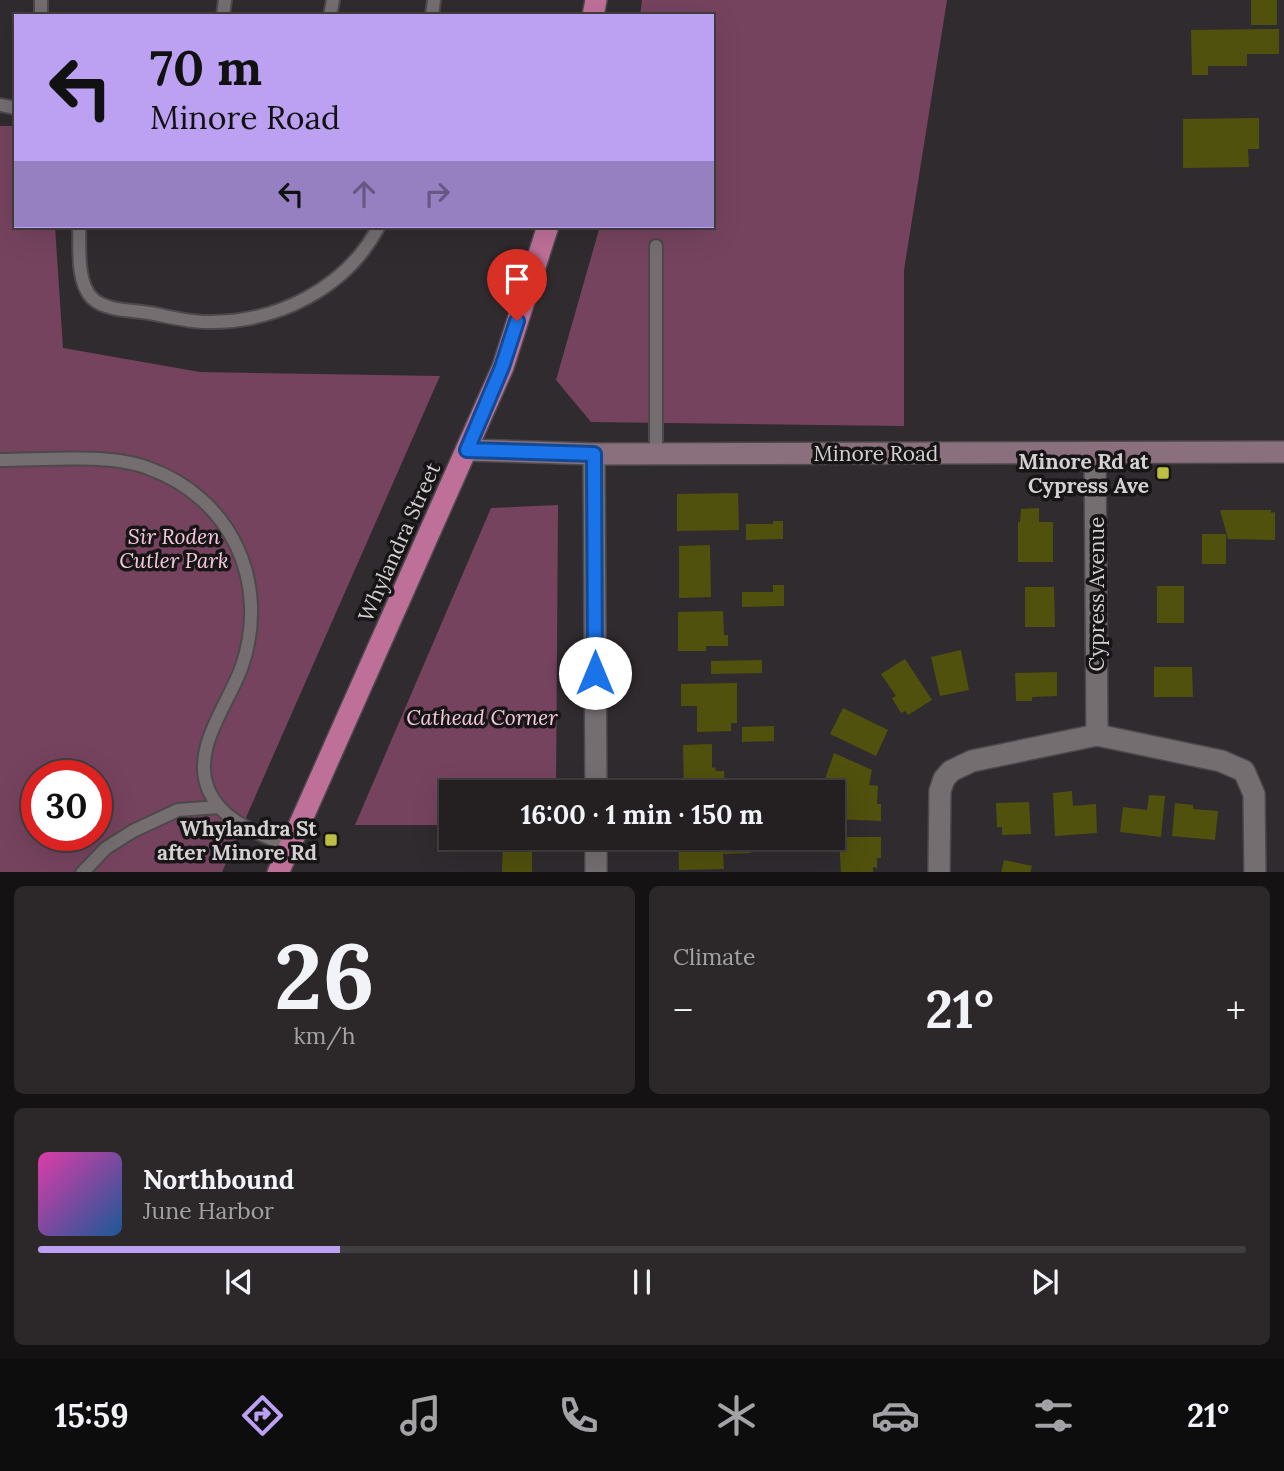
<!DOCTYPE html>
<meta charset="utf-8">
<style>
:root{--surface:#242022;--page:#2c282a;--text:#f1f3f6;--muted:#a3a3a5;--line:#413e40;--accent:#bca0f2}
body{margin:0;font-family:Lora,serif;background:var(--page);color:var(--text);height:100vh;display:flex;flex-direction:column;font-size:26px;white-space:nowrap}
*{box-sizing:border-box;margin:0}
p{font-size:23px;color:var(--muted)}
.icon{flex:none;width:38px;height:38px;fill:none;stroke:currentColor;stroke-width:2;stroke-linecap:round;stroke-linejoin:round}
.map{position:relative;height:872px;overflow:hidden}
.drawer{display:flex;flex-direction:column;gap:14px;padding:14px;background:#141213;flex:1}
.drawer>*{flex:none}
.banner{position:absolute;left:14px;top:14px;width:700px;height:214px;border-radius:0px;box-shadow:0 7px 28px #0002,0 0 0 2px var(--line);background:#bca0f2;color:#111;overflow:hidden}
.speed{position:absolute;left:21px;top:760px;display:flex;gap:14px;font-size:35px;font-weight:700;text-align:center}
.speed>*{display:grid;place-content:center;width:91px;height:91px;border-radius:50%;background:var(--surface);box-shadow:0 7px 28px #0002,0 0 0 2px var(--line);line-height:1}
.speed .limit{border:10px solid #d22;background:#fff;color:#111}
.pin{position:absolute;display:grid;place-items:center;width:60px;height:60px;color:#fff;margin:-72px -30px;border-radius:50% 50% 50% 0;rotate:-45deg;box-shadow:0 0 7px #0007}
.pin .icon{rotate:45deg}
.me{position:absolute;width:77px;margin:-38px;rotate:0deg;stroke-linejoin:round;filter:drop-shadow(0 0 5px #0008)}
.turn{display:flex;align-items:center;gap:24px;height:147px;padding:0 21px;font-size:32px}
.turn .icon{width:91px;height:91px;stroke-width:2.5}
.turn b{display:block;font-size:49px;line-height:60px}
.lanes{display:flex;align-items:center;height:66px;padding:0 21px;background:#0003;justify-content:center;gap:35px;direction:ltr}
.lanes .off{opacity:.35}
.big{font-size:52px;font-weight:700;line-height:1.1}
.drawer .tile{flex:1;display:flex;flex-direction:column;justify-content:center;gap:10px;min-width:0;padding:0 24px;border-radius:10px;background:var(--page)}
.drawer .dial{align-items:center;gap:0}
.dial b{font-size:91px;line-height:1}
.song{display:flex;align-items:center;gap:21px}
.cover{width:84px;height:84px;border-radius:10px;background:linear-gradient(135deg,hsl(320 70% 55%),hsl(210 70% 35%))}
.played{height:7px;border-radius:4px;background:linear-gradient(90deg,var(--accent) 25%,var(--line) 25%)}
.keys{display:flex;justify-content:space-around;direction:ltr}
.heat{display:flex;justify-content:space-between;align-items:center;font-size:38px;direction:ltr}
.drawer .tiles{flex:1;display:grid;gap:14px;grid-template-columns:1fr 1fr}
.tile:last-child{grid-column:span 2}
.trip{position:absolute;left:439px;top:780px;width:406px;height:70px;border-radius:0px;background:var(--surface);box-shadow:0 7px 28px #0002,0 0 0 2px var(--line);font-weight:700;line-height:70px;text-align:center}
.tab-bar{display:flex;height:112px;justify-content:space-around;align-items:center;background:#0e0d0e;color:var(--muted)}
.tab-bar .icon{width:49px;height:49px}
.tab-bar .selected{color:var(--accent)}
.tab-bar b{font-size:32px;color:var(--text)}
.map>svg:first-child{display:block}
.green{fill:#76435e;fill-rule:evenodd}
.building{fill:#50510d}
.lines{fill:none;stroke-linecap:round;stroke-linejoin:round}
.lane-casing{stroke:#4d494b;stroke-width:16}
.street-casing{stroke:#4d494b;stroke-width:24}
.secondary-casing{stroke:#4d494b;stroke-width:24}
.highway-casing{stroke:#4d494b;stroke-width:24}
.lane{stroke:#746e71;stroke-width:12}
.street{stroke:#746e71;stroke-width:21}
.secondary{stroke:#8a6f7d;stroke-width:21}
.highway{stroke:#bf7099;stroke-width:21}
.route-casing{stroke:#114b97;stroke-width:18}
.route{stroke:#1a73e8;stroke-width:12}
.poi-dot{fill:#bdbf43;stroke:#171516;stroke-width:2.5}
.labels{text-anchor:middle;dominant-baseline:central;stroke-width:7;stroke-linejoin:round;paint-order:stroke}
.street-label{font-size:21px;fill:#d5d1d3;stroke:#171516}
.poi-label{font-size:21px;font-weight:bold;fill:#d5d1d3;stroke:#171516;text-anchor:end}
.park-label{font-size:21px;font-style:italic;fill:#f4c9dd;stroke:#171516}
</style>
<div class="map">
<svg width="1284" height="873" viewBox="0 0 1284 873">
<rect width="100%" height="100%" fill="#302b2e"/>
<g class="green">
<polygon points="642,0 947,0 904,270 904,426 591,422 556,380 600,226 712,226 712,16 640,16"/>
<path d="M0 126H16V226H55L63 348 200 372 440 376 222 872H0ZM37 775H96V835H37Z"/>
<polygon points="558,505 556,793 452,793 451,825 355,825 491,508"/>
</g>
<g class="building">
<rect x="1251" y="0" width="26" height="25"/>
<polygon points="1279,29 1279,54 1247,54 1247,66 1208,66 1208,75 1192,75 1191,30"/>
<polygon points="1259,118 1259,149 1248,149 1249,167 1183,168 1183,119"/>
<polygon points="738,493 739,530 677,531 677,494"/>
<polygon points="1039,508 1039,522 1053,522 1053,562 1018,562 1018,522 1020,522 1021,509"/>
<polygon points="1220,510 1271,510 1271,513 1275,512 1275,540 1228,539"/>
<polygon points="773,521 783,521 783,539 746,540 746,524 773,524"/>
<rect x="1202" y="534" width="24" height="30"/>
<polygon points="710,545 711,597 679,598 679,546"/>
<polygon points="773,585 784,585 784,606 742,607 742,592 773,592"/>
<rect x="1157" y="586" width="27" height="37"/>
<polygon points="1025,587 1054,587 1055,627 1025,627"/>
<polygon points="723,611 724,635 728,635 728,646 706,646 706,651 678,651 678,612"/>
<polygon points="961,650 969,690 940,696 931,657"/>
<polygon points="905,659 932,700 908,715 905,711 901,713 892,698 896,696 881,674"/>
<polygon points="762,660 762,673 711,674 711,661"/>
<polygon points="1154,667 1192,667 1193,697 1154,697"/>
<polygon points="1057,672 1057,696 1032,697 1032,701 1016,701 1015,673"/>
<polygon points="737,683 737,723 731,723 731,731 697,732 697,706 681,706 681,684"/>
<polygon points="843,708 888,730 876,756 830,734"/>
<polygon points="774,726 774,741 742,742 742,727"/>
<polygon points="712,744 712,768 715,767 716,771 724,771 725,789 713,789 713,793 684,793 683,745"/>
<polygon points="834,753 872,770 869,785 878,786 877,804 881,804 881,821 833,819 833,793 826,793 826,776"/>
<polygon points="1072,791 1073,806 1096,804 1097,833 1055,836 1053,793"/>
<polygon points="1149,795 1165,796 1161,837 1120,832 1123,807 1147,810"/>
<polygon points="1029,802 1031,834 1002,835 1002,827 997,827 996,803"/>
<polygon points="1175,803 1193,805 1193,809 1218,811 1215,840 1172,836"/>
<polygon points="839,837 881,837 881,858 877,858 877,868 873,867 873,873 841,873"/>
<polygon points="503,838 532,838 532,873 502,873"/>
<polygon points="678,838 751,838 751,853 723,854 724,869 679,870"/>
<polygon points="1004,860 1032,866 1030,873 1001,873"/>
</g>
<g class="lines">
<g class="lane-casing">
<g id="lane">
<polyline points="41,0 41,16"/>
<polyline points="223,16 225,0"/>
<polyline points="330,16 333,0"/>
<polyline points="432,16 434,0"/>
<polyline points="0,105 16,108"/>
<path d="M79 226C80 246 76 282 92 298 105 311 132 310 149 313 167 316 188 322 207 322 276 323 346 289 379 226"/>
<polyline points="656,246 656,454"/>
<path d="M0 460C43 460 109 453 148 468 232 498 270 583 242 666 229 704 190 749 209 791 223 823 260 833 289 847"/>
<polyline points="82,873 106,848 133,831 178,810 219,807"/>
</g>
</g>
<g class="street-casing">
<g id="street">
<polyline points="1095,453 1097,735"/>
<polyline points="594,454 596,793"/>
<polyline points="596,838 596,873"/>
<polyline points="939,873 940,791 944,779 951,771 972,761 1097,735 1221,761 1244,771 1254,794 1255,873"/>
</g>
</g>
<g class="secondary-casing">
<polyline id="secondary" points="467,450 594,454 1284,452"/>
</g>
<g class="highway-casing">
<g id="highway">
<polyline points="593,16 596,0"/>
<polyline points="278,873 503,367 548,226"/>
</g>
</g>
<use href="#lane" class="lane"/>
<use href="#street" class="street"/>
<use href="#secondary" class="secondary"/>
<use href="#highway" class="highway"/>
</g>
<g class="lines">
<g class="route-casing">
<polyline id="route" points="517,321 502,367 467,450 594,454 595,673"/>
</g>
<use href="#route" class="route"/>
</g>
<g class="poi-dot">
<rect x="1156" y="466" width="14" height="14" rx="3.5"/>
<rect x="324" y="833" width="14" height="14" rx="3.5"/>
</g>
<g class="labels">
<g class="street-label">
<text x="876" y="453">Minore Road</text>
<text transform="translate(399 542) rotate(-66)">Whylandra Street</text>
<text transform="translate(1096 594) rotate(-90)">Cypress Avenue</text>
</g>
<g class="poi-label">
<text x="1149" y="461">Minore Rd at<tspan x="1149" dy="24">Cypress Ave</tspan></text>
<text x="317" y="828">Whylandra St<tspan x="317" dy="24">after Minore Rd</tspan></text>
</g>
<g class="park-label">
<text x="174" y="536">Sir Roden<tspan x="174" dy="24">Cutler Park</tspan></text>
<text x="482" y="717">Cathead Corner</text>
</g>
</g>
</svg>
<div class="speed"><div class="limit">30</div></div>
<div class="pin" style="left:517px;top:321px;background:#d93025"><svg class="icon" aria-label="arrive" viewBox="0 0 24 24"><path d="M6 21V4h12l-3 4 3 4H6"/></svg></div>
<svg class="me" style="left:595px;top:673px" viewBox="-20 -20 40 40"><circle r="19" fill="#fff"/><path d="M0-13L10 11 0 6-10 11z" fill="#1a73e8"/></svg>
<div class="trip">16:00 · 1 min · 150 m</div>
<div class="banner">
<div class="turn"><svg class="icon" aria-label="left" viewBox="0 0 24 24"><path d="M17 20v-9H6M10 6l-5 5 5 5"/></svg><div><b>70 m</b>Minore Road</div></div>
<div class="lanes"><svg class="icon" aria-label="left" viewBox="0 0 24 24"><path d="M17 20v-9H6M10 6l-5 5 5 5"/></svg><svg class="icon off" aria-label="ahead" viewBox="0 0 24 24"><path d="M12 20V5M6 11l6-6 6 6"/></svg><svg class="icon off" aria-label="right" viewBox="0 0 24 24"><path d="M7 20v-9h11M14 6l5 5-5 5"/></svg></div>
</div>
</div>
<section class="drawer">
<div class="tiles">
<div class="tile dial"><b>26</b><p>km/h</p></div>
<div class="tile"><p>Climate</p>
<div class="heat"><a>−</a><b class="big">21°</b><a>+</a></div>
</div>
<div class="tile">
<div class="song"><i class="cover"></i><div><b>Northbound</b><p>June Harbor</p></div></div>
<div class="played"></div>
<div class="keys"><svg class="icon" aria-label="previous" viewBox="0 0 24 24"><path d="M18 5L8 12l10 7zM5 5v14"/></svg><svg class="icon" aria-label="pause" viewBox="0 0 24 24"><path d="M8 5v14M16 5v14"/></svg><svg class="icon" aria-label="next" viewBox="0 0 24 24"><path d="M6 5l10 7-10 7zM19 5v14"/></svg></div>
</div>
</div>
</section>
<nav class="tab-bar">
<b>15:59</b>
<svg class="icon selected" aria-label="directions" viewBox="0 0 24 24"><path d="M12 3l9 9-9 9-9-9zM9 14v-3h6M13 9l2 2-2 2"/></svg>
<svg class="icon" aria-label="music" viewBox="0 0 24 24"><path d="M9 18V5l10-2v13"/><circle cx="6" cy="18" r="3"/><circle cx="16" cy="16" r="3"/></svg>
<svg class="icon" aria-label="phone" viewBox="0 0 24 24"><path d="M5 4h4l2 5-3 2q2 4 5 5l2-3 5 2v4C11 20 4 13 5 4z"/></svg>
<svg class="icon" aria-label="climate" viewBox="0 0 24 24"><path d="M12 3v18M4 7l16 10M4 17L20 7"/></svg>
<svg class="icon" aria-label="car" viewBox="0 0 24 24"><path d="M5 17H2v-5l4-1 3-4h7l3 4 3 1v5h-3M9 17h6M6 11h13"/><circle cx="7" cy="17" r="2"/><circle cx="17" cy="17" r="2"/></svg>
<svg class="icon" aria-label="filters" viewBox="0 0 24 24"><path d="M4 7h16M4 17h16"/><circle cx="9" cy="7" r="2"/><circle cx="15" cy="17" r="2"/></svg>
<b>21°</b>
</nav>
